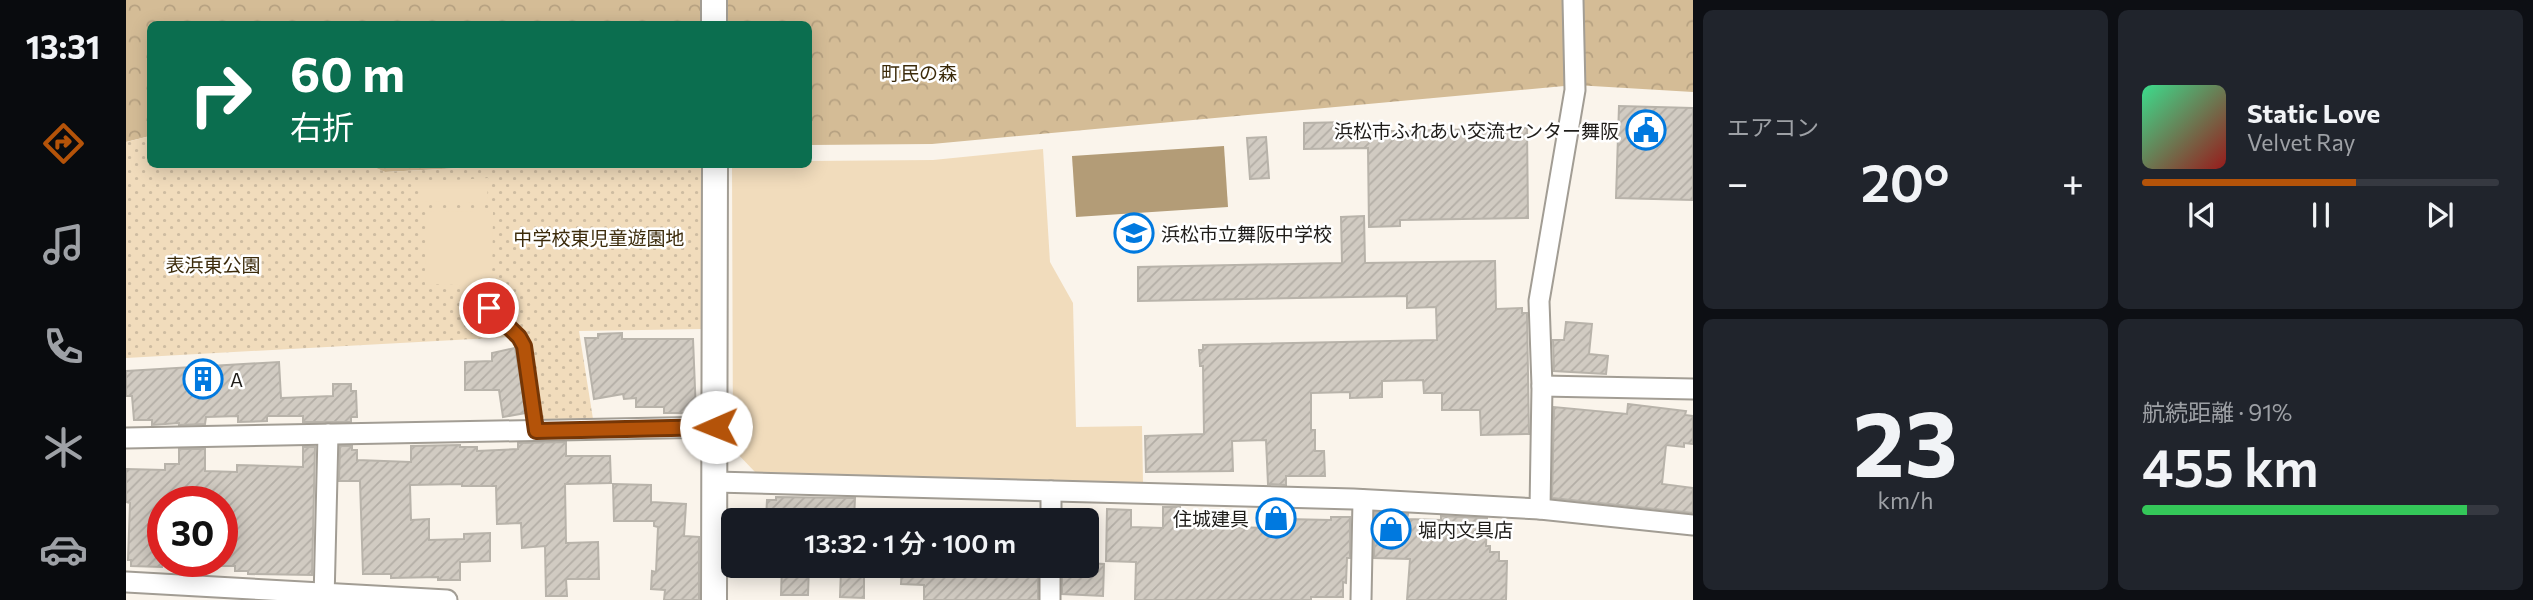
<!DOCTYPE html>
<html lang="ja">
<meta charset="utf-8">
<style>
:root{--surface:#171b24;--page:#20242c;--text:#f1f3f6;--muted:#9ea1a6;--line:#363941;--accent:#b45309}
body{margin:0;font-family:Commissioner,"Noto Sans JP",sans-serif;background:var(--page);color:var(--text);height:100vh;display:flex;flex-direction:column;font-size:26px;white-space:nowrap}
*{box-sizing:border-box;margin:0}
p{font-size:23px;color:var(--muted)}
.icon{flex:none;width:38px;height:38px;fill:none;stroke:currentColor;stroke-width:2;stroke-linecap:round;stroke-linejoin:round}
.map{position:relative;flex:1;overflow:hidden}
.side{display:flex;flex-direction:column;gap:10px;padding:10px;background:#0d0f14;width:840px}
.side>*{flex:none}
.banner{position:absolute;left:21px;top:21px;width:665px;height:147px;border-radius:10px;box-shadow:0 4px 18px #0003;background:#0b6e4f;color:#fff;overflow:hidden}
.speed{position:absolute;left:21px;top:486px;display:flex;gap:14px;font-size:35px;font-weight:700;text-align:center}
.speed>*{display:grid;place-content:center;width:91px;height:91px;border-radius:50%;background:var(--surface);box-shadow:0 4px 18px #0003;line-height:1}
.speed .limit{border:10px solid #d22;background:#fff;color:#111}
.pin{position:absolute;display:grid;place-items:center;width:60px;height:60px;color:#fff;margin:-30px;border:4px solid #fff;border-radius:50%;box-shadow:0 2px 7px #0007}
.me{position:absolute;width:77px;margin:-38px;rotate:269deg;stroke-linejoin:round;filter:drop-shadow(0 0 5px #0008)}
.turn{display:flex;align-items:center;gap:24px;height:147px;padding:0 28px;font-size:32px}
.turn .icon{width:91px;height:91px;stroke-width:2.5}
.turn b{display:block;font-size:49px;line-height:60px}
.big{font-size:52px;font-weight:600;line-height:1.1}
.side .card{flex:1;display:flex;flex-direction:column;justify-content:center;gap:10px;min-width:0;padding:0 24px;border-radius:10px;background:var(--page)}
.side .dial{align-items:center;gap:0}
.dial b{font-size:91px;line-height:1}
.song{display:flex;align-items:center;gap:21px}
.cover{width:84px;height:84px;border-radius:10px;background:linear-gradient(135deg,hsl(150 70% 55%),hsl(0 70% 35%))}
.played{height:7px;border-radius:4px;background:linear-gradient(90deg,var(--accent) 60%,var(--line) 60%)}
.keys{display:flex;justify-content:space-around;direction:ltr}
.heat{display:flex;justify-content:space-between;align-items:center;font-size:38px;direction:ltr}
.charge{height:10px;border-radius:5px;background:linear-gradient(90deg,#34c759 91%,var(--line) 0)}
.side .tiles{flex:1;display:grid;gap:10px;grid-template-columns:repeat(2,1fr)}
.trip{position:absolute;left:595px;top:508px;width:378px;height:70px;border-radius:10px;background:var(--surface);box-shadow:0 4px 18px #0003;font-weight:600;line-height:70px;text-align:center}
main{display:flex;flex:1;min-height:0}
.dock{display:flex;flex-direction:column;width:126px;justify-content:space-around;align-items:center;background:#090b0e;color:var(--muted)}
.dock .icon{width:49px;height:49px}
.dock .current{color:var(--accent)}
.dock b{font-size:32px;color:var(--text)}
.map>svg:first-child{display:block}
.forest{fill:url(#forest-crowns)}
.park{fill:url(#park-dots)}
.pitch{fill:#f1dcbc}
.water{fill:#b39c77}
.building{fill:url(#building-hatch);stroke:#b8b3aa;stroke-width:2}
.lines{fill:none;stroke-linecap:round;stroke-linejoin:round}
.service-casing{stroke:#a29d94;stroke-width:13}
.minor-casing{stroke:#a29d94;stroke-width:23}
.tertiary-casing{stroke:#a29d94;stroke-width:28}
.service{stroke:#fff;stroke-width:10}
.minor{stroke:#fff;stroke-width:19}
.tertiary{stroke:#fff;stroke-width:24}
.route-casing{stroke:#753606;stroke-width:18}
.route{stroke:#b45309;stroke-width:12}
.labels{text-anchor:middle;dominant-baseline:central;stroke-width:5;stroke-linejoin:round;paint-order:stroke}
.park-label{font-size:19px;fill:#3c2b0b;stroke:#fff}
.poi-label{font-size:19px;fill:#1f1d1a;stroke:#fff;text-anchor:start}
</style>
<main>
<nav class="dock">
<b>13:31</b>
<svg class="icon current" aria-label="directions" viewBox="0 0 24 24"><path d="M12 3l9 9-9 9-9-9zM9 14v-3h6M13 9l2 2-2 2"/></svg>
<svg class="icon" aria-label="music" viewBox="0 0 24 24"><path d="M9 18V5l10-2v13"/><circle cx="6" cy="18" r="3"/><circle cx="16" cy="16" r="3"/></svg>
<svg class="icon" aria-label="phone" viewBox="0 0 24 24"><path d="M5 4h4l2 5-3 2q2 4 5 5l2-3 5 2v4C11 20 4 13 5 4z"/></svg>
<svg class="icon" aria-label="climate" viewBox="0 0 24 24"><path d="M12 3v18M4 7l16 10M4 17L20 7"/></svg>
<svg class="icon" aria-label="car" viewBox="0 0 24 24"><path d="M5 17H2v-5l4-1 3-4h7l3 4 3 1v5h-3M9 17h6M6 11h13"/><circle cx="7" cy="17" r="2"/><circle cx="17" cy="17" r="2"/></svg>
</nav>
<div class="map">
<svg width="1567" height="600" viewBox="0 0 1567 600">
<defs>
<pattern id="forest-crowns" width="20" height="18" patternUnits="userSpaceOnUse" patternTransform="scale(1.75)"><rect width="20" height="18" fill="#d4bc96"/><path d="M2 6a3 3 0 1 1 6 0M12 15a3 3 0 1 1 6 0" fill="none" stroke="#b6a181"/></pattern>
<pattern id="park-dots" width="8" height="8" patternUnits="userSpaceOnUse" patternTransform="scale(1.75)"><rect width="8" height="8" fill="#f1dcbc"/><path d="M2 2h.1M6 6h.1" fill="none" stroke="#cebca1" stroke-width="1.8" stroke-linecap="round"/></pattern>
<pattern id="building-hatch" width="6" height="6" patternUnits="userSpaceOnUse" patternTransform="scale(1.75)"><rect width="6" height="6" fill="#d1cbc2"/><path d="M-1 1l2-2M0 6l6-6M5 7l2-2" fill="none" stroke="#b3aea6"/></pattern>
</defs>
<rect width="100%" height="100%" fill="#faf4eb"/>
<g class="forest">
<polygon points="0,0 577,0 578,24 24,24 24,136 0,142"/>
<polygon points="601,0 1567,0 1567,92 1449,85 806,144 683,145 682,24 599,24"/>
<polygon points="242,165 360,165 353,167 259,172"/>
</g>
<polygon class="park" points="24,136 24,164 242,164 259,172 353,167 360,164 578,165 578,329 453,331 467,419 415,419 401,336 0,358 0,142"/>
<g class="pitch">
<polygon points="917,149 924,262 947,303 950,427 1016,426 1017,483 629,472 607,449 606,165 682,164 683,161 807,160"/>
<polygon points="362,178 361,203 295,201 295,182"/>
<polygon points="300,211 367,212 366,286 299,284"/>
</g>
<polygon class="water" points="1098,146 1102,207 950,217 946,156"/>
<g class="building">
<polygon points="1493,106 1567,108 1567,200 1490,198"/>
<polygon points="1222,122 1222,132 1401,128 1402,218 1274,220 1274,226 1243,227 1242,148 1178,149 1178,123"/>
<polygon points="1140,137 1143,178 1124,179 1121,138"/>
<polygon points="1238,216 1239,263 1369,261 1370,309 1396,308 1396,313 1401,313 1403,434 1355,435 1354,410 1316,410 1316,393 1298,393 1297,380 1256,381 1256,397 1224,398 1224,392 1185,393 1185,430 1189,430 1189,451 1198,451 1199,476 1160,476 1160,485 1142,484 1140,440 1106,441 1107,471 1020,472 1019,436 1078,434 1077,366 1074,366 1073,350 1077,350 1077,345 1311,340 1310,307 1281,308 1281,296 1012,301 1012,267 1216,263 1215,217"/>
<polygon points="1440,322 1466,324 1463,354 1482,356 1480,374 1428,371 1427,340 1438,340"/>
<polygon points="496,333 496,339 567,339 570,413 538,413 538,407 510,407 510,398 498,399 497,394 468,399 459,338 472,338 472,334"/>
<polygon points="389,348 400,413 377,417 373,390 339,390 339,362 366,361 366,353"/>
<polygon points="153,362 155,398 207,396 207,384 225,384 225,391 230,391 231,417 225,417 225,422 177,422 177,416 141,416 141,421 112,422 112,416 80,417 79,424 53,425 53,423 26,425 26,420 8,420 6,396 0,396 0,371"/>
<polygon points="1502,404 1560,411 1559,415 1567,416 1567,444 1558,443 1558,447 1540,445 1536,484 1567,488 1567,513 1426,498 1428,407 1501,414"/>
<polygon points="440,442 440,456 484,456 485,483 439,484 440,543 472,542 473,579 440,579 441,596 420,596 419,546 396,548 395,523 371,524 370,486 336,486 336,484 284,485 285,520 303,519 303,540 338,539 338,534 364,533 364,561 334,562 334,580 312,580 312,577 265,578 265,574 237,574 234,481 213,481 214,446 226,446 226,450 231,450 231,460 285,462 285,446 334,445 334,447 351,447 351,451 392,449 392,443"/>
<polygon points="177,447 189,447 186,575 122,574 122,571 109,571 109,566 96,566 96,502 35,502 34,507 29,507 27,545 36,545 36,567 5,566 5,560 2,560 4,503 0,502 0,469 39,470 39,464 53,464 53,449 79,449 79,471 111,472 111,465 177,467"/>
<polygon points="487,484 525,485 525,502 560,504 558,536 573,537 573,600 538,600 539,590 525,589 526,571 530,572 532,527 528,526 528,521 488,521"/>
<polygon points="650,497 729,498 728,520 640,520 641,500 650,500"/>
<polygon points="1037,507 1054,507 1054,517 1108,519 1108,527 1141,528 1141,509 1160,509 1159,519 1205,520 1205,517 1224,517 1224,558 1221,558 1220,583 1217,582 1217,597 1185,597 1185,600 1009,600 1010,562 980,561 981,509 1005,510 1005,527 1037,528"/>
<polygon points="1249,512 1282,514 1281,519 1315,520 1315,516 1361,518 1360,546 1364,546 1364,552 1373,552 1373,561 1381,561 1380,600 1281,600 1284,559 1248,558"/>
<polygon points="961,563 978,564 977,596 936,594 936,565 961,565"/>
<polygon points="656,565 683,565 682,595 655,595"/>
<polygon points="776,565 827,569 856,568 856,566 912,567 912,600 798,600 798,585 775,584"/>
<polygon points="715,570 731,570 731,575 738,575 738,598 714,597"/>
</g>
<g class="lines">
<g class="service-casing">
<polyline id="service" points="363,308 396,341 410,431"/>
</g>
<g class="minor-casing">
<g id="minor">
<polyline points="1416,386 1567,389"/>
<polyline points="0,438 590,427"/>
<polyline points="589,482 1227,499 1414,509 1567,525"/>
<polyline points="1414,509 1416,386 1413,301 1449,90 1447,0"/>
<polyline points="925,520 925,491"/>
<polyline points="0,582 321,600"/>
<polyline points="198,600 202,434"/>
<polyline points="924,600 924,565"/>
<polyline points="1235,600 1237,500"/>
</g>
</g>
<g class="tertiary-casing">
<g id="tertiary">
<polyline points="588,0 588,24"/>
<polyline points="588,600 589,164"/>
</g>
</g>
<use href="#service" class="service"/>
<use href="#minor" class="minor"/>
<use href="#tertiary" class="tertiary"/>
</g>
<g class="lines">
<g class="route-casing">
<polyline id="route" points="363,308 393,337 398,346 410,431 590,427"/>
</g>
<use href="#route" class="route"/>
</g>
<defs>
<g id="civic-ring" transform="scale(2.0125)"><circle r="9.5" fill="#fff" stroke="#0079df" stroke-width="1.5"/><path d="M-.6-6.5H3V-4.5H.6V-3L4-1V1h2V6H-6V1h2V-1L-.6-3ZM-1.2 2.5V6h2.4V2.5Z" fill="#0079df"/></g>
<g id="school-ring" transform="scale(2.0125)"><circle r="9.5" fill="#fff" stroke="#0079df" stroke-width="1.5"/><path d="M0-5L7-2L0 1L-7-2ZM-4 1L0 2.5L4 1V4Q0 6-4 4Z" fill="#0079df"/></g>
<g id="building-ring" transform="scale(2.0125)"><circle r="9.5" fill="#fff" stroke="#0079df" stroke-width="1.5"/><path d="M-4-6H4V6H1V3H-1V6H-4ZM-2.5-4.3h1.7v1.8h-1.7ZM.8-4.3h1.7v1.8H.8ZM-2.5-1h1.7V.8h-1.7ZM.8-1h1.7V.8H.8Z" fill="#0079df"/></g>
<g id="shop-ring" transform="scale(2.0125)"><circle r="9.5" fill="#fff" stroke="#0079df" stroke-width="1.5"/><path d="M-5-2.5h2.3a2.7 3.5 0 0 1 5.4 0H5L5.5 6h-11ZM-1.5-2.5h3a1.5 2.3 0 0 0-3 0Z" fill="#0079df"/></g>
</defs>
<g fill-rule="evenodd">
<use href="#civic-ring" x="1520" y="130"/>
<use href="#school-ring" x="1008" y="233"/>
<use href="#building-ring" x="77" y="379"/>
<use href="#shop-ring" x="1150" y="518"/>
<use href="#shop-ring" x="1265" y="529"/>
</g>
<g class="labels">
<g class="park-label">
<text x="793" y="72">町民の森</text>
<text x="473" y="237">中学校東児童遊園地</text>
<text x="87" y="264">表浜東公園</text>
</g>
<g class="poi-label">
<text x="1493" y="130" text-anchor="end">浜松市ふれあい交流センター舞阪</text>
<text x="1035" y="233">浜松市立舞阪中学校</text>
<text x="104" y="379">A</text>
<text x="1123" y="518" text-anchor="end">住城建具</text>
<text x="1292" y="529">堀内文具店</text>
</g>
</g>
</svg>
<div class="speed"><div class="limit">30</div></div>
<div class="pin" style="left:363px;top:308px;background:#d93025"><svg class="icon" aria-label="arrive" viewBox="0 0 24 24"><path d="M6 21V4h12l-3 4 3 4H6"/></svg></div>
<svg class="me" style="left:590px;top:427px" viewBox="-20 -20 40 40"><circle r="19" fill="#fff"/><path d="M0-13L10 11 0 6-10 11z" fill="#b45309"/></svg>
<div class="trip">13:32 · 1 分 · 100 m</div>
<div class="banner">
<div class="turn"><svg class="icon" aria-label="right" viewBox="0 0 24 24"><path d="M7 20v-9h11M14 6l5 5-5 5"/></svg><div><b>60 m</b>右折</div></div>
</div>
</div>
<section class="side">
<div class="tiles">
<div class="card"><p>エアコン</p>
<div class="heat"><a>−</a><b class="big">20°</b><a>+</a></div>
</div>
<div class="card">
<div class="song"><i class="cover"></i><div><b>Static Love</b><p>Velvet Ray</p></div></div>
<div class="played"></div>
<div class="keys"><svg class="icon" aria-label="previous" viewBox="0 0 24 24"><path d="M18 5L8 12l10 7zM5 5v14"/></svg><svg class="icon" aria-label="pause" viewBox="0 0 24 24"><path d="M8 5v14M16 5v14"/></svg><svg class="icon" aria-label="next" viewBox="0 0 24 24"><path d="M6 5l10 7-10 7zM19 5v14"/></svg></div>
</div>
<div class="card dial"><b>23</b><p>km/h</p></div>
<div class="card"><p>航続距離 · 91%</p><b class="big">455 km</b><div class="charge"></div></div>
</div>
</section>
</main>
